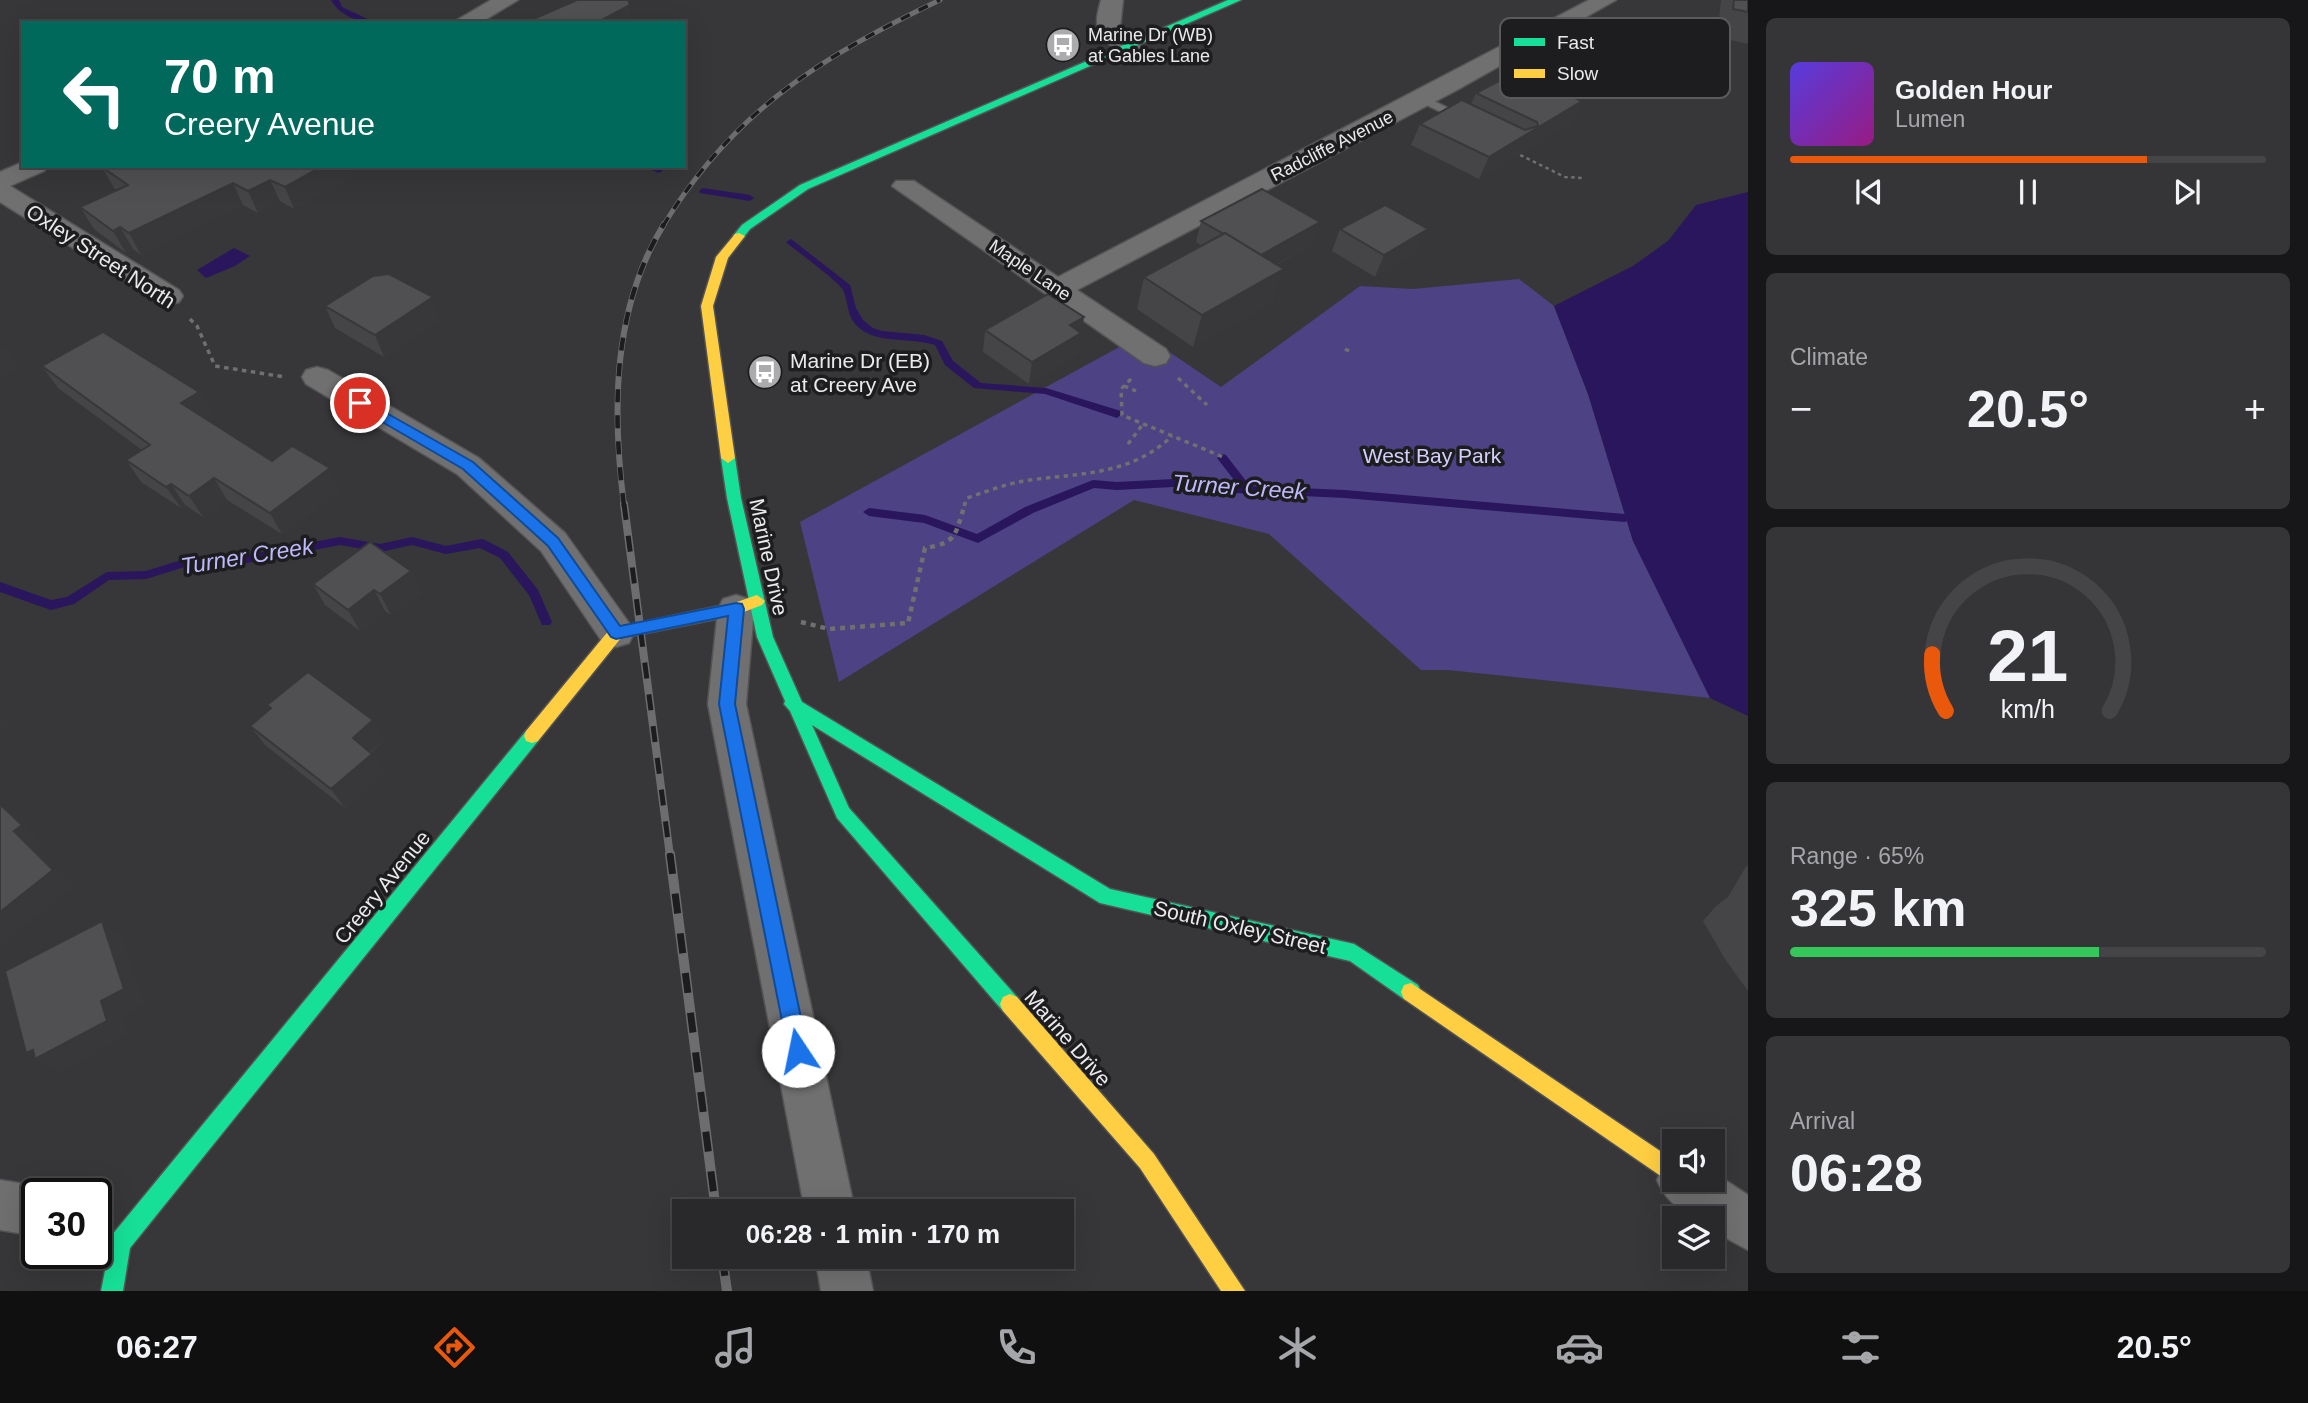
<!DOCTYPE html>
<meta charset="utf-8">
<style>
:root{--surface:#29282b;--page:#353437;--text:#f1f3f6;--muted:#a5a6a9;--line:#454447;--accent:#ea580c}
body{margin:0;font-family:Helvetica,sans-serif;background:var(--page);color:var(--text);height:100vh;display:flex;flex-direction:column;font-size:26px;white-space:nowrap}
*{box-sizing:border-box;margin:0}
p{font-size:23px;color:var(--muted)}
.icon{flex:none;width:38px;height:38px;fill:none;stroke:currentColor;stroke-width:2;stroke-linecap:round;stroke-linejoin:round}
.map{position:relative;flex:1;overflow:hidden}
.drawer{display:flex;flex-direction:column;gap:18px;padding:18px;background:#171618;width:560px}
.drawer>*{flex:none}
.guide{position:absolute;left:21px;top:21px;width:665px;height:147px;border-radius:0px;box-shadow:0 7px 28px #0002,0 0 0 2px var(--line);background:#00695c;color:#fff;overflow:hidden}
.fabs{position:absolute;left:1662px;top:1129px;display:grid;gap:14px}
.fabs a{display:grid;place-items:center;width:63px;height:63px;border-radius:0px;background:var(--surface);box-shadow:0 7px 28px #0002,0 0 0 2px var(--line);font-size:35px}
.speed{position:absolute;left:21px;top:1178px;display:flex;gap:14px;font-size:35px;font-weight:700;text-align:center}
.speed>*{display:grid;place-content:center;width:91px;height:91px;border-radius:50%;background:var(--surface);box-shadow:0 7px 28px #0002,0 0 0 2px var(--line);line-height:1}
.speed .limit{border:4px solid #111;border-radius:10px;background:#fff;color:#111}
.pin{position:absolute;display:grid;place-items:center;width:60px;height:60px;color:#fff;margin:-30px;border:4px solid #fff;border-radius:50%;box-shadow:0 2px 7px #0007}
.me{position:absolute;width:77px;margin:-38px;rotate:349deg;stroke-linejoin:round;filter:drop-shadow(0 0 5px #0008)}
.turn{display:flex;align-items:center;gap:24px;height:147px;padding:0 28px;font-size:32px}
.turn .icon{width:91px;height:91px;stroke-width:2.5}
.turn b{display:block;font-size:49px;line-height:60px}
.big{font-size:52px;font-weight:700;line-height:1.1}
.drawer .tile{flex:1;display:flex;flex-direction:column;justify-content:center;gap:10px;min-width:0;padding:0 24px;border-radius:10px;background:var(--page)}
.drawer .dial{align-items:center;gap:0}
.dial svg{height:182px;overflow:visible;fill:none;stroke:var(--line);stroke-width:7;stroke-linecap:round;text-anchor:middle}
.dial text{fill:var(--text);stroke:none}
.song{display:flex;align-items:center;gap:21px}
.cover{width:84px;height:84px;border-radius:10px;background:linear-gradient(135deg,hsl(250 70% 55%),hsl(310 70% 35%))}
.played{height:7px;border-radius:4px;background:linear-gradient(90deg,var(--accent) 75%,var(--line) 75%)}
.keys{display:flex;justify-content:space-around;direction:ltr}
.heat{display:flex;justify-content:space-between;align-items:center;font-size:38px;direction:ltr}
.charge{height:10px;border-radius:5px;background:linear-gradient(90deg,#34c759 65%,var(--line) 0)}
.trip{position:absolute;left:672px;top:1199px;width:402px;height:70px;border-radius:0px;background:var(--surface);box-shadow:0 7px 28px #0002,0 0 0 2px var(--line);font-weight:700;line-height:70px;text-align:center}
.dock{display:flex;height:112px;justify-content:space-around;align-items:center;background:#101011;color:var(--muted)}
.dock .icon{width:49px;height:49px}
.dock .active{color:var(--accent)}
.dock b{font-size:32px;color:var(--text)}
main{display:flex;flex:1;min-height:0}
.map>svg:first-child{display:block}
.green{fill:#4d4284}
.water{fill:#29165c}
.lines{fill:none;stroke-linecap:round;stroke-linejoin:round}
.stream{fill:#29165c;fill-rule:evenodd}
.lane-casing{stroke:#545455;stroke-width:3}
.street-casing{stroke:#545455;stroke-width:3}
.fast-casing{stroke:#545455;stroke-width:3}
.slow-casing{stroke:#545455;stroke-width:3}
.path-far2{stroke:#707071;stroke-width:2.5;stroke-dasharray:3.5 3.5;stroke-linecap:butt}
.path-far1{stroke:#707071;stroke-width:3.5;stroke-dasharray:4.5 4.5;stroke-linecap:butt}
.path{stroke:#707071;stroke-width:4.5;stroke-dasharray:5 5;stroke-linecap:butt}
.lane{fill:#707071;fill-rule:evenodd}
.street{fill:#707071;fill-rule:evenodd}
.fast{fill:#16e098;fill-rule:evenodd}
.slow{fill:#ffcf43;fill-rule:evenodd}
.rail-far3-casing{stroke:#6d6d6f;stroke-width:5}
.rail-far2-casing{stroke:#6d6d6f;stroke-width:6}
.rail-far1-casing{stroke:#6d6d6f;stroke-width:8}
.rail-casing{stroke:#6d6d6f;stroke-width:10}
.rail-far3{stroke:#1d1d1f;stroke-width:3.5;stroke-dasharray:10;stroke-linecap:butt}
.rail-far2{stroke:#1d1d1f;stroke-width:4.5;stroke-dasharray:13;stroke-linecap:butt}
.rail-far1{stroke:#1d1d1f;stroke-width:5;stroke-dasharray:16;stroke-linecap:butt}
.rail{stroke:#1d1d1f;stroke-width:7;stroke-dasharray:20;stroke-linecap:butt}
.wall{fill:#454446}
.shaded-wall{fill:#383739}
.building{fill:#504f51;stroke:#383739;stroke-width:2}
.route{fill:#1a73e8;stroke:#114b97;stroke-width:2}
.labels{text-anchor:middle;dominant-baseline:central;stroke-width:7;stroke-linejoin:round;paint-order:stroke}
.far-poi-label{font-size:18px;fill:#eaeaed;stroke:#1d1d1f;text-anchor:start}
.far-street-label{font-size:18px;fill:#eaeaed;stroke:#1d1d1f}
.street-label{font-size:21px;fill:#eaeaed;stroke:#1d1d1f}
.poi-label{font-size:21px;fill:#eaeaed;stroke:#1d1d1f;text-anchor:start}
.park-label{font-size:21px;fill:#d3d0fd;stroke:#1d1d1f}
.water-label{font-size:23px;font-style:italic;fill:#beb9fc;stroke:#1d1d1f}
.key{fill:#1d1d1f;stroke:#5a5a5d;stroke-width:2}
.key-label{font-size:19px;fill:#eaeaed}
</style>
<main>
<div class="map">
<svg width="1748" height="1291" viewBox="0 0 1748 1291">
<rect width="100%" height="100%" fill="#373639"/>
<polygon class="green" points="1519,279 1554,306 1588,394 1633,541 1710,698 1448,670 1421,670 1269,534 1134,500 839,682 800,522 1143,334 1221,387 1360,286 1413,289"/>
<g class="water">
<polygon points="1748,192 1748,716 1710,698 1633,541 1588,394 1554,306 1633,266 1668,241 1696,205"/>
<polygon points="234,248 250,256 235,266 206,278 197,270"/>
</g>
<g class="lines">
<g class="stream">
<path d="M331 0H339L342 7 376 23C359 23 339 15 331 0Z"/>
<polygon points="642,166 656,166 663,170 659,173"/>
<polygon points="703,188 750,195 754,198 750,201 700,193 699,191"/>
<path d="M791 239 850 285 856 308 863 320 873 328 882 331 924 335 942 341 953 361 981 383 1046 388 1121 411 1122 414 1117 418 1045 394 974 388 945 365 935 345C913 338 885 343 865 332 845 320 850 305 843 290 839 282 797 251 788 244L786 242Z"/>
<polygon points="1222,454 1226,455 1250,486 1345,490 1625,514 1631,518 1625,522 1345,498 1214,492 1192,486 1117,490 1094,488 1033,513 978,543 924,523 869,516 863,512 869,508 925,515 977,534 1025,507 1093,480 1117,482 1192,478 1214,484 1238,485 1217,458"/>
<polygon points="340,537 380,544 412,537 446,546 481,539 485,540 508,552 538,590 552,622 550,625 542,625 529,595 500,558 480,548 446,554 412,545 380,552 340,545 226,567 194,564 146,579 109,580 74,604 51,610 0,592 0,582 51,600 67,597 107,572 146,571 194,556 226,559"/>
</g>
<g class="lane-casing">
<polygon id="lane" points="1418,97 1426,97 1472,120 1462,122 1418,101"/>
</g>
<g class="street-casing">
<g id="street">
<polygon points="491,0 518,0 480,23 452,23"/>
<path d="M1101 0H1123L1120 28 1141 47 1138 52C1123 56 1103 44 1098 28 1095 19 1099 8 1101 0Z"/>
<polygon points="1589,0 1616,0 1457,90 1077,290 1166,349 1170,356 1166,363 1155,366 1144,363 892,186 896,181 914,181 1058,277"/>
<polygon points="23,162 23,166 48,166 44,171 10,186 179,290 183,296 179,302 169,305 159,302 0,202 0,172"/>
<polygon points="317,367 328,370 479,458 565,533 629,623 634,633 629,643 616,647 603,643 541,551 457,474 306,384 302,377 306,370"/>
<polygon points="736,595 749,599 754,609 746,704 855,1211 805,1211 708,704 718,609 723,599"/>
<path d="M1675 1158V1180H1713V1172L1748 1195V1250L1713 1231V1218C1687 1218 1667 1204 1657 1180L1665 1163Z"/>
<polygon points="0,1180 37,1186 55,1193 37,1194 37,1236 0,1230"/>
<polygon points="815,1256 866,1256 873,1291 821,1291"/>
</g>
</g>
<g class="fast-casing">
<g id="fast">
<polygon points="1228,0 1241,0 808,189 750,229 743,238 739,239 733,236 742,225 800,185"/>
<polygon points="728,453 735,458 741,498 773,637 802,702 1110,889 1354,944 1418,985 1421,992 1418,999 1411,1001 1404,999 1350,961 1100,903 812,725 849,808 1017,997 1020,1004 1017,1011 1010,1014 1003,1011 837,818 790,711 784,704 785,701 757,637 727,498 721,458"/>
<polygon points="532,729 538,731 540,736 538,741 130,1248 123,1291 101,1291 112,1235 526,731"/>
</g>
</g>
<g class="slow-casing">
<g id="slow">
<polygon points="739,233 745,236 728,258 713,306 735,458 728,463 721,458 701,306 716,257 735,234"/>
<polygon points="757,595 765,601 762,605 736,615 621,638 538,741 532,743 526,741 524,736 526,731 610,629 734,603"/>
<polygon points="1411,983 1675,1161 1675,1180 1683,1180 1682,1181 1675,1185 1668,1181 1404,999 1401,992 1404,985"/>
<polygon points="1010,994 1017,997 1154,1154 1245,1291 1221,1291 1140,1168 1003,1011 1000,1004 1003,997"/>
</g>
</g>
<polyline class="path-far2" points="1514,152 1565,177 1583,178"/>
<g class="path-far1">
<polyline points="190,319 197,326 215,366 285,377"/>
<polyline points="1345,349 1353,353"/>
<polyline points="1178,378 1207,405"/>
<polyline points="1131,379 1121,389 1122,415 1223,457"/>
<polyline points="1124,386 1136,391"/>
<polyline points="1128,444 1143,424"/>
<polyline points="1187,475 1197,491"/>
<path d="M964 506 967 498C988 491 1008 483 1030 480 1082 473 1131 475 1172 436"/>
</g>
<path class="path" d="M801 622 829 629 908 623 925 548C958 543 955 534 965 504"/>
<use href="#lane" class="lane"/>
<use href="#street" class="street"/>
<use href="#fast" class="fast"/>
<use href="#slow" class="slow"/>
<g class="rail-far3-casing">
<path id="rail-far3" d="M663 226C733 111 821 57 940 0"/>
</g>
<g class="rail-far2-casing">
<path id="rail-far2" d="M624 506C612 411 612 309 664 224"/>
</g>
<g class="rail-far1-casing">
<polyline id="rail-far1" points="624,504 670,856"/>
</g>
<g class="rail-casing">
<g id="rail">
<polyline points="670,854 716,1211"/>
<polyline points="722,1256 727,1291"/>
</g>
</g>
<use href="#rail-far3" class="rail-far3"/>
<use href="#rail-far2" class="rail-far2"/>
<use href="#rail-far1" class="rail-far1"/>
<use href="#rail" class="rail"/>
</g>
<g class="wall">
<polygon points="1721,0 1748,0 1748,44 1717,37"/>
<polygon points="1476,93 1582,101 1571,123 1479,179 1411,145 1420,124 1471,104"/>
<polygon points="103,166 370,166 294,209 280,201 258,213 243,205 141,255 133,249 126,253 94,229 80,207 117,190 114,188 102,167"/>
<polygon points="1201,221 1320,222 1313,244 1277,265 1274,301 1193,347 1137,309 1144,277 1202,246 1196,242"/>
<polygon points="1340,229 1418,251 1375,277 1332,251"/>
<polygon points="325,306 440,319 384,357 335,328"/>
<polygon points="985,330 1081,332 1078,354 1029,384 983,352"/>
<polygon points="42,366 199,392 212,414 205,418 272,461 341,490 282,534 227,500 203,517 185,505 181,508 141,482 126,460 142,450 58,388"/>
<polygon points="411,571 421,592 391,615 385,611 360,631 325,605 313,584"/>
<polygon points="267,705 385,740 371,753 384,773 345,808 265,745 250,726 270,709"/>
<polygon points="1748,865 1748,991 1725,959 1703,921 1716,906 1728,897 1745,868"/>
</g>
<g class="shaded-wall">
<polygon points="630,5 633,23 596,23"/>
<polygon points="1582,101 1571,123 1479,179 1489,157"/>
<polygon points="323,166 370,166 294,209 285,187"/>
<polygon points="270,180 280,201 258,213 248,191"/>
<polygon points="233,183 243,205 141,255 129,233"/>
<polygon points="1320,222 1313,244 1253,278 1260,256"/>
<polygon points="120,227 133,249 126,253 113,231"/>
<polygon points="1428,229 1418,251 1375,277 1384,255"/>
<polygon points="1284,269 1274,301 1193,347 1202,315"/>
<polygon points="433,297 440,319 384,357 375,335"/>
<polygon points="1084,317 1078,354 1029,384 1032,362 1070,325"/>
<polygon points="4,345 20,367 0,378 0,347"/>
<polygon points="199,392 212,414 194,425 181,403"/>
<polygon points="330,468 341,490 282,534 270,513"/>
<polygon points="214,478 227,500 203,517 189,496"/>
<polygon points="171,484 185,505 181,508 166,487"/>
<polygon points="411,571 421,592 391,615 380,594"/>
<polygon points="374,590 385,611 360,631 348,610"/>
<polygon points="0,715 11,725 0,734"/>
<polygon points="373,720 385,740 365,757 353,738"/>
<polygon points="372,754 384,773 345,808 331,789"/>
<polygon points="0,802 43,843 36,849 74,887 0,947 0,912 14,831"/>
<polygon points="102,921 123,937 145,1004 123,1016 129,1035 59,1073 26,1053"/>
</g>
<g class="building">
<polygon points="577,0 628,0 630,5 596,23 524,23"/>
<polygon points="1734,0 1748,0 1748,12 1733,9"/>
<polygon points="1514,73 1582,101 1489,157 1420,124 1462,100 1525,130 1538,126 1537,122 1476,93"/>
<polygon points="323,166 285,187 270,180 248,191 233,183 129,233 120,227 113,231 80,207 128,185 102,167 103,166"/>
<polygon points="1262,189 1320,222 1261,255 1225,233 1224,234 1201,221"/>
<polygon points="1385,205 1428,229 1384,255 1340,229"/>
<polygon points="1225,233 1284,269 1202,315 1144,277"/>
<polygon points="389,274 433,297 375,335 325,306 373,276"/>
<polygon points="1048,294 1084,317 1070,325 1081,333 1032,362 985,330"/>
<polygon points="103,332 199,392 181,403 272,461 292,446 330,468 270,513 214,478 189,496 171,484 166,487 126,460 150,445 42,366"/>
<polygon points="370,542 411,571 380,594 374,590 348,610 313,584"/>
<polygon points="308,672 373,720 353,738 372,754 331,789 250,726 271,708 267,705"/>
<polygon points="0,804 22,825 14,831 53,870 0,912"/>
<polygon points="102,921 124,989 101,1001 107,1021 35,1059 33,1050 26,1053 5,971"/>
</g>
<polygon class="route" points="360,398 473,462 558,538 620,626 736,603 742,604 744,609 735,704 808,1051 805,1058 798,1061 791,1058 788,1051 719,704 728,616 616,639 611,637 548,546 463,469 355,406 355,399"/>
<defs>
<g id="bus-disc" transform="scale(1.75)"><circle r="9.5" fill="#ababae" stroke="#1d1d1f"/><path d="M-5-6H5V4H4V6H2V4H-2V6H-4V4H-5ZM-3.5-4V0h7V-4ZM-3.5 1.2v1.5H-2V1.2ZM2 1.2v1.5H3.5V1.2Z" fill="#fff"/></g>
</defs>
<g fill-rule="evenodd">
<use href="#bus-disc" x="1063" y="45"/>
<use href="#bus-disc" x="765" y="372"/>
</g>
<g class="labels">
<g class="far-poi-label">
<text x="1088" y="35">Marine Dr (WB)<tspan x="1088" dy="21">at Gables Lane</tspan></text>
</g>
<g class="far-street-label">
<text transform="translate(1332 146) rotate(-27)">Radcliffe Avenue</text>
<text transform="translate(1030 270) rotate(34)">Maple Lane</text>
</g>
<g class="street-label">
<text transform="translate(101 256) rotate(33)">Oxley Street North</text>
<text transform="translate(769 557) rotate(78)">Marine Drive</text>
<text transform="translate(382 887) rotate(-51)">Creery Avenue</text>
<text transform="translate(1240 927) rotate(13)">South Oxley Street</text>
<text transform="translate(1068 1038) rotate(49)">Marine Drive</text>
</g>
<g class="poi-label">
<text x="790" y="360">Marine Dr (EB)<tspan x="790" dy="24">at Creery Ave</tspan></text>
</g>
<g class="park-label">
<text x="1432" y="455">West Bay Park</text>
</g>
<g class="water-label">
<text transform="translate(1239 487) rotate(4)">Turner Creek</text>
<text transform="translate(247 556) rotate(-9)">Turner Creek</text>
</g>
</g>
<rect x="1500" y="18" width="230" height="80" rx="10" class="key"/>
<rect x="1514" y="38" width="31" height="8" fill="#16e098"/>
<rect x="1514" y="69" width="31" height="9" fill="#ffcf43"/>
<g class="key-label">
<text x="1557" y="49">Fast</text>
<text x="1557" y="80">Slow</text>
</g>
</svg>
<div class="fabs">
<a><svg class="icon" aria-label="sound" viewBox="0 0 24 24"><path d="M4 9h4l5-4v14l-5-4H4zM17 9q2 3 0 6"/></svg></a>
<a><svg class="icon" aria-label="layers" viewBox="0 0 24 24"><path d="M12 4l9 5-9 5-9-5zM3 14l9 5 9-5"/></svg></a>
</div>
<div class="speed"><div class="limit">30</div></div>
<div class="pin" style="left:360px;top:403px;background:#d93025"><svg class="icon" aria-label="arrive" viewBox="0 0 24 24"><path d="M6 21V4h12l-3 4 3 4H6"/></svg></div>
<svg class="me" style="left:798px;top:1051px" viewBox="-20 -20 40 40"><circle r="19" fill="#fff"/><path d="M0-13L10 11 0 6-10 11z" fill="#1a73e8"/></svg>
<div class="trip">06:28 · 1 min · 170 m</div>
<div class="guide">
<div class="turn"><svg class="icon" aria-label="left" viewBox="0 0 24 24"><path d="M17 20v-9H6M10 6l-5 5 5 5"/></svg><div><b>70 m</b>Creery Avenue</div></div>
</div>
</div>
<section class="drawer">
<div class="tile">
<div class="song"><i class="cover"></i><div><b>Golden Hour</b><p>Lumen</p></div></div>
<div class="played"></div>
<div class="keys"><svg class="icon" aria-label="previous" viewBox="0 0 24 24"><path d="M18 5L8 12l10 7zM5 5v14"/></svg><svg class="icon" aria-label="pause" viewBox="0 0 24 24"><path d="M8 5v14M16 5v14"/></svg><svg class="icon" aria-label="next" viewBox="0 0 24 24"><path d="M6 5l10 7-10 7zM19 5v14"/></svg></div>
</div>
<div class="tile"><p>Climate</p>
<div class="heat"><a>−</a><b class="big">20.5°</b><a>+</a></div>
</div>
<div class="tile dial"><svg viewBox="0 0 100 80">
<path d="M14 69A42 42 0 1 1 86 69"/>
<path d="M14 69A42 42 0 0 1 8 44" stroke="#ea580c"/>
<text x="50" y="56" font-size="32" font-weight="700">21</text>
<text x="50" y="72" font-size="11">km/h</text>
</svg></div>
<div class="tile"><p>Range · 65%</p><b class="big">325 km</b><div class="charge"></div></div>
<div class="tile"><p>Arrival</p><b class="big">06:28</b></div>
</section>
</main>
<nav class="dock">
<b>06:27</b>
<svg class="icon active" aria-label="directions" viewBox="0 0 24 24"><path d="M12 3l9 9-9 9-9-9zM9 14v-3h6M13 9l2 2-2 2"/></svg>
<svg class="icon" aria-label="music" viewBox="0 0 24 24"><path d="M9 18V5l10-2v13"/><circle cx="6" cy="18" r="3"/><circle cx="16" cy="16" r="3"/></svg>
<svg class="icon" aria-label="phone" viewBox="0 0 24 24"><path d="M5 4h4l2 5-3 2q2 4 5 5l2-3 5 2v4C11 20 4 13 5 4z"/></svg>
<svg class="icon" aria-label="climate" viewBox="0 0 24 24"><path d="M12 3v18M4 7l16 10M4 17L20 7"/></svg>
<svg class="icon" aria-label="car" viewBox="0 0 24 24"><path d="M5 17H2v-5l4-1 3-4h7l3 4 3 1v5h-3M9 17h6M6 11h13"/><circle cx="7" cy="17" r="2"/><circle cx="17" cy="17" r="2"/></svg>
<svg class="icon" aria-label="filters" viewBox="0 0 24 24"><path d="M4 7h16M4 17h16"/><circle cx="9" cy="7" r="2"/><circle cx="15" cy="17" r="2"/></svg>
<b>20.5°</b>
</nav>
